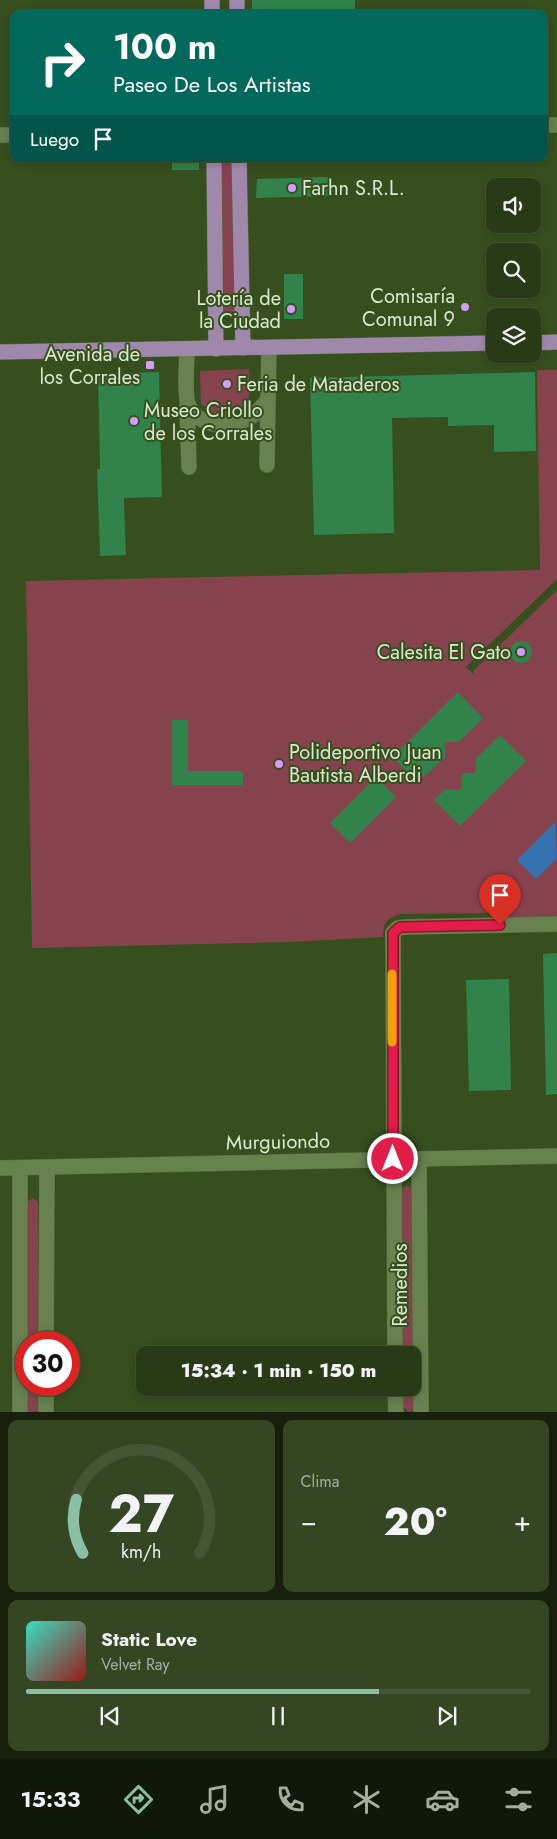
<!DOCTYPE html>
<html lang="es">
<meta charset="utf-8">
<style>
:root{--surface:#293b16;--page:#354623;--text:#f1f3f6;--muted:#a5ada1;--line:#455535;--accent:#8abfa5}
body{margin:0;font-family:Jost,sans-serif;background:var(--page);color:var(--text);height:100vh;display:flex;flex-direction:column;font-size:19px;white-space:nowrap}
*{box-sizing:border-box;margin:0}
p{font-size:16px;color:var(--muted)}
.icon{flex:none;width:28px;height:28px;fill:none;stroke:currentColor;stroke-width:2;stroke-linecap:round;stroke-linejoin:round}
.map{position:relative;height:1412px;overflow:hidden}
.panel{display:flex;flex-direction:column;gap:8px;padding:8px;background:#17200c;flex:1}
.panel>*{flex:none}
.guide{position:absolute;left:10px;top:10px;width:538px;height:152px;border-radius:10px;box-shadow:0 2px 8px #0003,0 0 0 1px var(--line);background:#00695c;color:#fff;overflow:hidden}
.fabs{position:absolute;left:486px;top:178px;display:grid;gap:10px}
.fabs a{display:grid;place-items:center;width:55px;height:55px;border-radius:10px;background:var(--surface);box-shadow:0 2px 8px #0003,0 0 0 1px var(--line);font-size:25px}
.speed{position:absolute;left:15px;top:1331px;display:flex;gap:10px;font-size:25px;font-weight:700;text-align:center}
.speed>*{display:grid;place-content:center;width:65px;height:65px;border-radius:50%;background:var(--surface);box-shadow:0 2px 8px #0003,0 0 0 1px var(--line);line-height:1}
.speed .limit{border:8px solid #d22;background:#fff;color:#111}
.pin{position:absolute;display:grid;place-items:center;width:42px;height:42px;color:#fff;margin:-51px -21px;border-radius:50% 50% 50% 0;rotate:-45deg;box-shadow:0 0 5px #0007}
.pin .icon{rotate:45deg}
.me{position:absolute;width:55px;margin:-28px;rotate:0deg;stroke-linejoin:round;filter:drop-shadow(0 0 4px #0008)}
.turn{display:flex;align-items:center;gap:18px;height:105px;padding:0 20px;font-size:22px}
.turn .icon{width:65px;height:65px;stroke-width:2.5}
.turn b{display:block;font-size:35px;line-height:42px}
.then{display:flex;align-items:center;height:48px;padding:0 20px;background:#0003;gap:10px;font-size:19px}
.big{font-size:38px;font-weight:800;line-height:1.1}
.panel .card{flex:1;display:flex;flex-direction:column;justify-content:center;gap:8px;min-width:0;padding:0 18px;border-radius:10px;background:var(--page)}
.panel .dial{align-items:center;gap:0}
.dial svg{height:130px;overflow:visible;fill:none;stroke:var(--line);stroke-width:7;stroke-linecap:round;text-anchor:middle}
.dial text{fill:var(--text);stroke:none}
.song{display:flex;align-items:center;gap:15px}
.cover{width:60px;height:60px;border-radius:8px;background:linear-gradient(135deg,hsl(170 70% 55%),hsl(0 70% 35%))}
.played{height:5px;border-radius:2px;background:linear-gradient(90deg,var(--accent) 70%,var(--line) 70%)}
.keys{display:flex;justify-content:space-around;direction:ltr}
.heat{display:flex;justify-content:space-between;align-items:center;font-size:28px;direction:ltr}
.panel .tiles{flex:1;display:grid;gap:8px;grid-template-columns:1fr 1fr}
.card:last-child{grid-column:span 2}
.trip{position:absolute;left:136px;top:1346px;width:285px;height:50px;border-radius:10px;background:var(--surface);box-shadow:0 2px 8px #0003,0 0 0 1px var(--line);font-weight:800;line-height:50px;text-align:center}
.tab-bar{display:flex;height:80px;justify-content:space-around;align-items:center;background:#101809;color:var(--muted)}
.tab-bar .icon{width:35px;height:35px}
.tab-bar .active{color:var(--accent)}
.tab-bar b{font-size:22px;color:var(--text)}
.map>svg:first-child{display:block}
.green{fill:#86434e}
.water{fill:#3471af}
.building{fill:#31824b}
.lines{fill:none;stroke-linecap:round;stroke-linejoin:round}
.minor-casing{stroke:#566b3e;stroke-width:16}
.major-casing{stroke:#566b3e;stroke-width:16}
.minor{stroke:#67814f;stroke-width:15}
.major{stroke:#a088ad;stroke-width:15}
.route-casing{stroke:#92132f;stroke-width:12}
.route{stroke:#e11d48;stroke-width:9}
.slow{stroke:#f59e0b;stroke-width:9}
.poi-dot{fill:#d59bfb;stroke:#374f1e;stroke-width:2}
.labels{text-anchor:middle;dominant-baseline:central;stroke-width:4;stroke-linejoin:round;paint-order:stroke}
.poi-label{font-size:20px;fill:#daeace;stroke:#374f1e;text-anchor:start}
.street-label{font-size:20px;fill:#daeace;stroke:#374f1e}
</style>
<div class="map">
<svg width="557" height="1412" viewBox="0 0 557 1412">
<rect width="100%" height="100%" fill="#374f1e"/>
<g class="green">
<polygon points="221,159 233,159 235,312 224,312"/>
<path d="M249 369C250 398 254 402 227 417L211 412 201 404 200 371Z"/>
<path d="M537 370H557V579L466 667 474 675 473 671 557 590V917L508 918 503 913 401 914C386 919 384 922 383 937L291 942 32 948 26 581 540 570Z"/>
<polygon points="407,1185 412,1189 415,1408 410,1412 403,1407 403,1388 412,1388 412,1355 402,1355 401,1190"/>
<polygon points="33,1198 38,1202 39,1342 26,1342 26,1385 39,1385 39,1411 26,1412 26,1203"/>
</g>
<polygon class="water" points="555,822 557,858 536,879 517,860"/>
<g class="building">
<rect x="252" y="0" width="103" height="14"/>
<rect x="172" y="159" width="27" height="11"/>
<polygon points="328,177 328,196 256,198 257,179"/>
<rect x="284" y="274" width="19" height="45"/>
<polygon points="159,372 162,497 124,498 126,555 100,556 97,469 100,469 98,374"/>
<polygon points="535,372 536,451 494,452 494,425 448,426 448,417 392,418 394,533 314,535 310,378"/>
<circle cx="521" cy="652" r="11"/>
<polygon points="458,692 483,718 459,742 445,742 445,757 426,775 410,775 392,757"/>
<polygon points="172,720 188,720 188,771 243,771 243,785 172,785"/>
<polygon points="500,735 526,761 460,826 434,800 444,790 461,789 462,773 475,773 476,759"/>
<polygon points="376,777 396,797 350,843 330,823"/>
<polygon points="557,953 557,1094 546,1095 543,954"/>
<polygon points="509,979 511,1090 469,1091 466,980"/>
</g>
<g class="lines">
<g class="minor-casing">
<g id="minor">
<polyline points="544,125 557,125"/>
<polyline points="0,135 14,135"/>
<path d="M187 349C187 364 184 391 188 404 197 428 233 430 252 416 258 412 263 405 268 400L269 348"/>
<polyline points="187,403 189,467"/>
<polyline points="267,465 268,400"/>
<polyline points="419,1159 421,1412"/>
<polyline points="0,1168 557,1156"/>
<polyline points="46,1342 47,1167"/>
<polyline points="395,1355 393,933 398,928 405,927 557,924"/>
<polyline points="395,1388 396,1412"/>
<polyline points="20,1412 20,1168"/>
<polyline points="46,1412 46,1385"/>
</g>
</g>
<g class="major-casing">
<g id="major">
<polyline points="212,0 212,14"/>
<polyline points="237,14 237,0"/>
<polyline points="214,159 216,349"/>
<polyline points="239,159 243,348"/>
<polyline points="532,343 557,342"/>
<polyline points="0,352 495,343"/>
</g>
</g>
<use href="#minor" class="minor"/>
<use href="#major" class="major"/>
</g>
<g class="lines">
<g class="route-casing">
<polyline id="route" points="393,1159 393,933 400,927 500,925"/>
</g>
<use href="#route" class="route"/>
<polyline class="slow" points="392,974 392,1042"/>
</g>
<g class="poi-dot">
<circle cx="292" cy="188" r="5"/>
<circle cx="465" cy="307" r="5"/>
<circle cx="291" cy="309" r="5"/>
<rect x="145" y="360" width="10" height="10" rx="2.5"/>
<circle cx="227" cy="384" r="5"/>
<circle cx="134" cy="421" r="5"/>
<circle cx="521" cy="652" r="5"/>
<circle cx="279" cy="764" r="5"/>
</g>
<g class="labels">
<g class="poi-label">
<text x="302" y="188">Farhn S.R.L.</text>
<text x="455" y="296" text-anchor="end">Comisaría<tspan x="455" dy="23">Comunal 9</tspan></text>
<text x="281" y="298" text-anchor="end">Lotería de<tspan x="281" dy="23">la Ciudad</tspan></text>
<text x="140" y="354" text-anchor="end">Avenida de<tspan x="140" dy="23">los Corrales</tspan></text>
<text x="237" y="384">Feria de Mataderos</text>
<text x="144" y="410">Museo Criollo<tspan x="144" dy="23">de los Corrales</tspan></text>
<text x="511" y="652" text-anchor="end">Calesita El Gato</text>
<text x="289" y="752">Polideportivo Juan<tspan x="289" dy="23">Bautista Alberdi</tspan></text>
</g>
<g class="street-label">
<text transform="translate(278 1142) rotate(-1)">Murguiondo</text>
<text transform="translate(400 1285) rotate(-90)">Remedios</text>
</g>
</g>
</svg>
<div class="fabs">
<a><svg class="icon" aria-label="sound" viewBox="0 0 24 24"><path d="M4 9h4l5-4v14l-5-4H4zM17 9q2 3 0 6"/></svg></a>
<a><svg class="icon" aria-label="search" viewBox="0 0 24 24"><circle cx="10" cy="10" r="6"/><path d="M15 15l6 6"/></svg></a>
<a><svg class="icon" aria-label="layers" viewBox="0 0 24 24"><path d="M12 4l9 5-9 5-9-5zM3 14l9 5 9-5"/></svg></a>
</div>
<div class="speed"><div class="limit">30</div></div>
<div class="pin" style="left:500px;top:925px;background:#d93025"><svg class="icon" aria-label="arrive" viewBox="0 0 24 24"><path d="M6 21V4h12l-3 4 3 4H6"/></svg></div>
<svg class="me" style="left:393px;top:1159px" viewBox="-20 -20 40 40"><circle r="17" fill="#e11d48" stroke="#fff" stroke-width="3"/><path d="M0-11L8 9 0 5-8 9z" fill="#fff"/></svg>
<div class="trip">15:34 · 1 min · 150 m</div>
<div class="guide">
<div class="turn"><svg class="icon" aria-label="right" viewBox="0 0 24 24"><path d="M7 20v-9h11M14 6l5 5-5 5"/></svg><div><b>100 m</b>Paseo De Los Artistas</div></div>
<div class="then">Luego<svg class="icon" aria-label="arrive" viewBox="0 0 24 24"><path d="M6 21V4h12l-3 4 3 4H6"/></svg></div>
</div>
</div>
<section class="panel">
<div class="tiles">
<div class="card dial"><svg viewBox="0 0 100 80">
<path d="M14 69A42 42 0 1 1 86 69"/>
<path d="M14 69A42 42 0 0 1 10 36" stroke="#8abfa5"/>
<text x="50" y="56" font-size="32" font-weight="700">27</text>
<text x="50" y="72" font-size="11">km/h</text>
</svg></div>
<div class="card"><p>Clima</p>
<div class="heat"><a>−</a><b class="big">20°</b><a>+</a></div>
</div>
<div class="card">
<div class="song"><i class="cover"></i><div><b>Static Love</b><p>Velvet Ray</p></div></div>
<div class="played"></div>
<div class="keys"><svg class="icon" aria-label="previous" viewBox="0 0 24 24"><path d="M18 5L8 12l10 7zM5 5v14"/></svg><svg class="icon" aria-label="pause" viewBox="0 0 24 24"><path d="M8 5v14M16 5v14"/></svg><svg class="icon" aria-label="next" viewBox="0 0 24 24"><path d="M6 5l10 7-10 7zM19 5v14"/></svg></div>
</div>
</div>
</section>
<nav class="tab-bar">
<b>15:33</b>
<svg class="icon active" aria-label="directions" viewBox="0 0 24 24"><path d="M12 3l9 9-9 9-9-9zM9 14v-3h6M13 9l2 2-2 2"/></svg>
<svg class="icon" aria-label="music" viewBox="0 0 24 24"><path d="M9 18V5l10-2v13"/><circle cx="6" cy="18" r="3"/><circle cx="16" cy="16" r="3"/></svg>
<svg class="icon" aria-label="phone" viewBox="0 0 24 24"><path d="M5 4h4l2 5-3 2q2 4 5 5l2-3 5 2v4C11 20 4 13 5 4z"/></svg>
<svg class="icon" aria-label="climate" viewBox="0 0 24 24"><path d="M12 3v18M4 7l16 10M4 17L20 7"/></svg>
<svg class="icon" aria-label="car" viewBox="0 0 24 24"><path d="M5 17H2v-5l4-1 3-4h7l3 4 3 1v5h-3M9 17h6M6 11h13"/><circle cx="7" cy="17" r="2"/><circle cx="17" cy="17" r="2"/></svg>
<svg class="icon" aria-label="filters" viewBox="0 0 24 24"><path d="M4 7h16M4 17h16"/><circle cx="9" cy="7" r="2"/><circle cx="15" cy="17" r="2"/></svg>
</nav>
